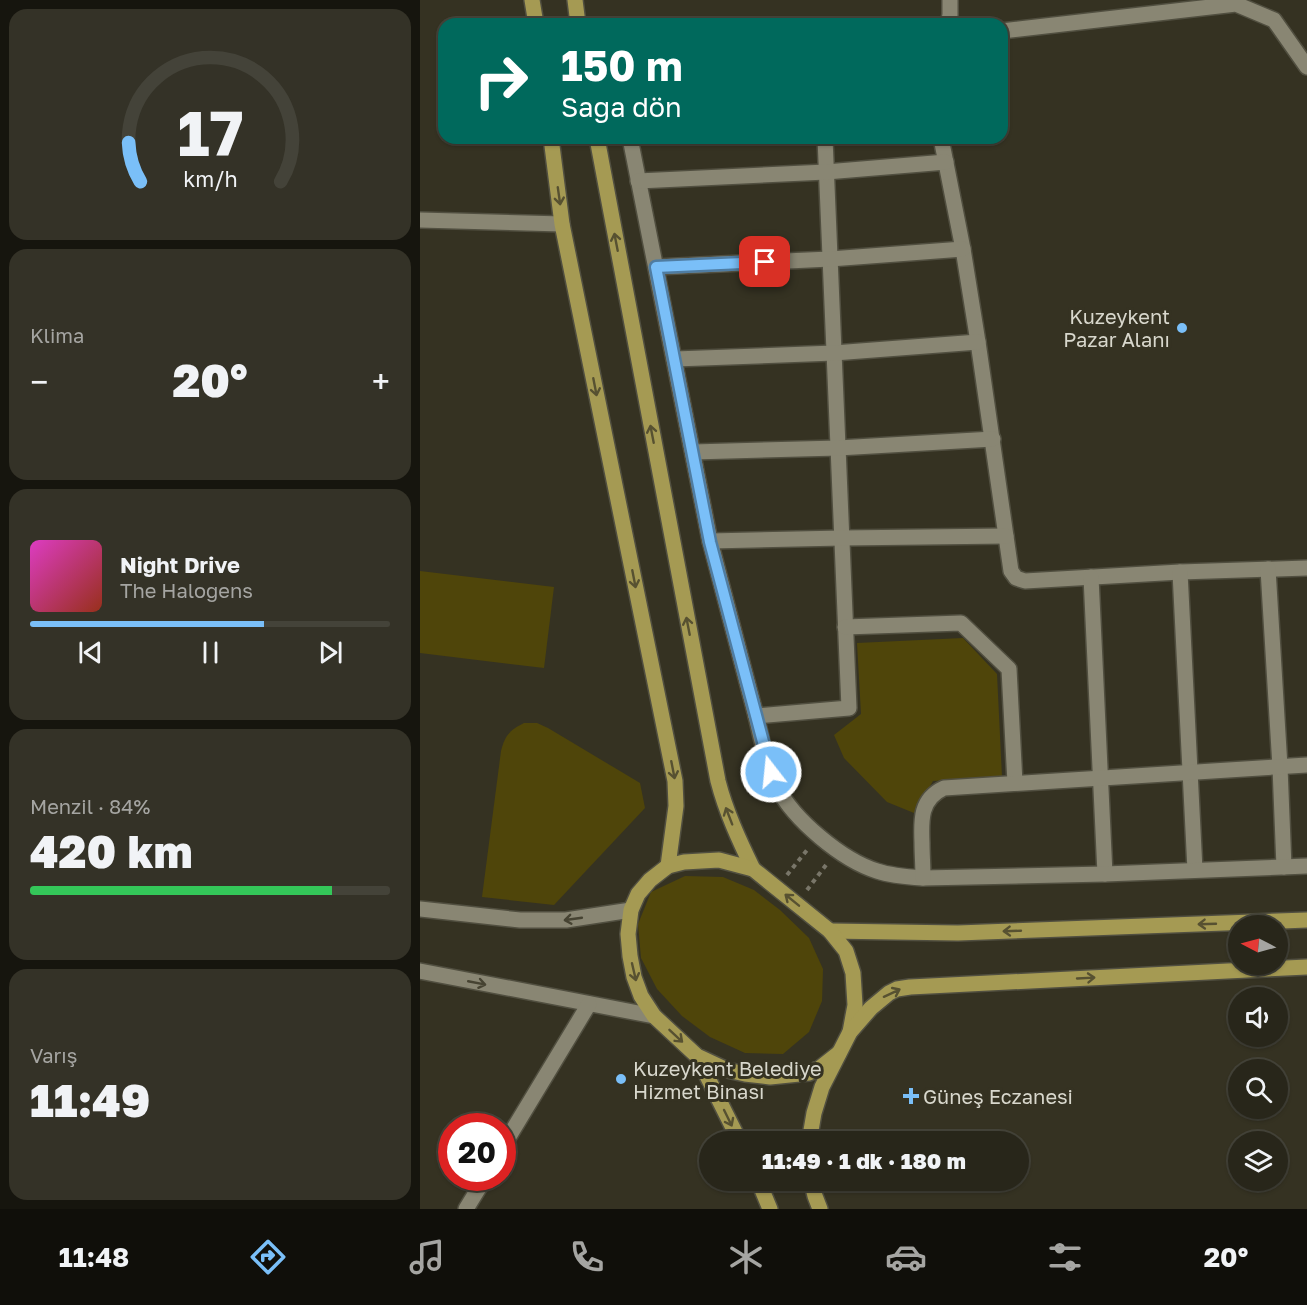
<!DOCTYPE html>
<html lang="tr">
<meta charset="utf-8">
<style>
:root{--surface:#28261a;--page:#343227;--text:#f1f3f6;--muted:#a5a5a2;--line:#444339;--accent:#7abff8}
body{margin:0;font-family:"Golos Text",sans-serif;background:var(--page);color:var(--text);height:100vh;display:flex;flex-direction:column;font-size:22px;white-space:nowrap}
*{box-sizing:border-box;margin:0}
p{font-size:20px;color:var(--muted)}
.icon{flex:none;width:33px;height:33px;fill:none;stroke:currentColor;stroke-width:2;stroke-linecap:round;stroke-linejoin:round}
.map{position:relative;flex:1;overflow:hidden}
.side{display:flex;flex-direction:column;gap:9px;padding:9px;background:#16150e;width:420px}
.side>*{flex:none}
.hud{position:absolute;left:18px;top:18px;width:570px;height:126px;border-radius:18px;box-shadow:0 2px 4px #0004,0 0 0 2px var(--line);background:#00695c;color:#fff;overflow:hidden}
.needle{width:39px;rotate:276deg}
.controls{position:absolute;left:808px;top:915px;display:grid;gap:12px}
.controls a{display:grid;place-items:center;width:60px;height:60px;border-radius:50%;background:var(--surface);box-shadow:0 2px 4px #0004,0 0 0 2px var(--line);font-size:30px}
.speed{position:absolute;left:18px;top:1113px;display:flex;gap:12px;font-size:30px;font-weight:700;text-align:center}
.speed>*{display:grid;place-content:center;width:78px;height:78px;border-radius:50%;background:var(--surface);box-shadow:0 2px 4px #0004,0 0 0 2px var(--line);line-height:1}
.speed .limit{border:9px solid #d22;background:#fff;color:#111}
.pin{position:absolute;display:grid;place-items:center;width:51px;height:51px;color:#fff;margin:-26px;border-radius:12px;box-shadow:0 3px 9px #0006}
.me{position:absolute;width:66px;margin:-33px;rotate:344deg;stroke-linejoin:round;filter:drop-shadow(0 0 4px #0008)}
.turn{display:flex;align-items:center;gap:21px;height:126px;padding:0 24px;font-size:27px}
.turn .icon{width:78px;height:78px;stroke-width:2.5}
.turn b{display:block;font-size:42px;line-height:51px}
.big{font-size:45px;font-weight:800;line-height:1.1}
.side .tile{flex:1;display:flex;flex-direction:column;justify-content:center;gap:9px;min-width:0;padding:0 21px;border-radius:18px;background:var(--page)}
.side .dial{align-items:center;gap:0}
.dial svg{height:156px;overflow:visible;fill:none;stroke:var(--line);stroke-width:7;stroke-linecap:round;text-anchor:middle}
.dial text{fill:var(--text);stroke:none}
.song{display:flex;align-items:center;gap:18px}
.cover{width:72px;height:72px;border-radius:9px;background:linear-gradient(135deg,hsl(310 70% 55%),hsl(10 70% 35%))}
.played{height:6px;border-radius:3px;background:linear-gradient(90deg,var(--accent) 65%,var(--line) 65%)}
.keys{display:flex;justify-content:space-around;direction:ltr}
.heat{display:flex;justify-content:space-between;align-items:center;font-size:33px;direction:ltr}
.charge{height:9px;border-radius:4px;background:linear-gradient(90deg,#34c759 84%,var(--line) 0)}
.trip{position:absolute;left:279px;top:1131px;width:330px;height:60px;border-radius:30px;background:var(--surface);box-shadow:0 2px 4px #0004,0 0 0 2px var(--line);font-weight:800;line-height:60px;text-align:center}
.tabs{display:flex;height:96px;justify-content:space-around;align-items:center;background:#100f0a;color:var(--muted)}
.tabs .icon{width:42px;height:42px}
.tabs .on{color:var(--accent)}
.tabs b{font-size:27px;color:var(--text)}
main{display:flex;flex:1;min-height:0}
.map>svg:first-child{display:block}
.green{fill:#4f450a}
.lines{fill:none;stroke-linecap:round;stroke-linejoin:round}
.minor-casing{stroke:#514f40;stroke-width:18}
.major-casing{stroke:#514f40;stroke-width:18}
.path{stroke:#797669;stroke-width:4;stroke-dasharray:4.5 4.5;stroke-linecap:butt}
.minor{stroke:#898673;stroke-width:15}
.major{stroke:#a59a53;stroke-width:15}
.oneway{stroke:#575131}
.oneway2{stroke:#464332}
.route-casing{stroke:#4f7ca1;stroke-width:15}
.route{stroke:#7abff8;stroke-width:10}
.poi-dot{fill:#7abff8;stroke:#353222;stroke-width:2}
.labels{text-anchor:middle;dominant-baseline:central;stroke-width:6;stroke-linejoin:round;paint-order:stroke}
.poi-label{font-size:20px;fill:#d8d7cc;stroke:#353222;text-anchor:start}
</style>
<main>
<section class="side">
<div class="tile dial"><svg viewBox="0 0 100 80">
<path d="M14 69A42 42 0 1 1 86 69"/>
<path d="M14 69A42 42 0 0 1 8 49" stroke="#7abff8"/>
<text x="50" y="56" font-size="32" font-weight="700">17</text>
<text x="50" y="72" font-size="11">km/h</text>
</svg></div>
<div class="tile"><p>Klima</p>
<div class="heat"><a>−</a><b class="big">20°</b><a>+</a></div>
</div>
<div class="tile">
<div class="song"><i class="cover"></i><div><b>Night Drive</b><p>The Halogens</p></div></div>
<div class="played"></div>
<div class="keys"><svg class="icon" aria-label="previous" viewBox="0 0 24 24"><path d="M18 5L8 12l10 7zM5 5v14"/></svg><svg class="icon" aria-label="pause" viewBox="0 0 24 24"><path d="M8 5v14M16 5v14"/></svg><svg class="icon" aria-label="next" viewBox="0 0 24 24"><path d="M6 5l10 7-10 7zM19 5v14"/></svg></div>
</div>
<div class="tile"><p>Menzil · 84%</p><b class="big">420 km</b><div class="charge"></div></div>
<div class="tile"><p>Varış</p><b class="big">11:49</b></div>
</section>
<div class="map">
<svg width="887" height="1209" viewBox="0 0 887 1209">
<rect width="100%" height="100%" fill="#353222"/>
<g class="green">
<polygon points="0,571 134,587 124,668 0,653"/>
<polygon points="543,638 577,674 582,777 513,781 494,813 467,802 424,758 414,735 441,714 437,643"/>
<path d="M104 723H117L128 728 220 783 225 808 134 905 62 897 81 751C85 735 90 730 104 723Z"/>
<polygon points="265,876 303,877 334,890 360,910 389,938 403,969 402,1001 389,1032 363,1054 325,1053 290,1037 262,1016 237,989 221,958 218,924 231,892"/>
</g>
<g class="lines">
<g class="minor-casing">
<g id="minor">
<polyline points="528,24 530,15 530,0"/>
<polyline points="582,31 816,4 854,20 887,67"/>
<polyline points="210,138 290,541 336,716 429,708 405,138"/>
<polyline points="521,138 543,249 558,342 591,571 596,578 605,581 760,572 887,568"/>
<polyline points="218,181 406,172 526,162"/>
<polyline points="0,220 142,224"/>
<polyline points="236,267 410,259 543,249"/>
<polyline points="255,359 414,353 558,342"/>
<polyline points="273,452 418,448 573,439"/>
<polyline points="290,541 422,538 586,536"/>
<polyline points="848,569 860,767 864,867"/>
<polyline points="760,572 775,870"/>
<polyline points="671,577 685,874"/>
<polyline points="425,627 541,623 589,669 595,783"/>
<path d="M336 716C342 740 346 765 357 787 374 820 422 860 457 871 472 876 488 877 503 878L685 874 887 866"/>
<path d="M503 878C503 866 502 854 502 843 501 820 500 799 524 788L887 765"/>
<polyline points="0,909 100,920 146,920 211,910"/>
<polyline points="0,971 234,1016"/>
<polyline points="82,1148 169,1004"/>
<polyline points="46,1209 65,1178"/>
</g>
</g>
<g class="major-casing">
<g id="major">
<polyline points="112,0 116,24"/>
<polyline points="155,0 158,24"/>
<polyline points="131,138 142,224 255,781 256,806 248,866"/>
<path d="M177 138 298 781C306 812 319 840 333 869"/>
<polyline points="410,931 538,933 887,920"/>
<polyline points="419,1053 400,1068 389,1073 350,1077 325,1074 307,1070 277,1056 234,1016 221,996 214,977 210,956 208,934 211,910 218,894 230,880 248,866 264,862 299,860 333,869 410,931 426,951 433,973 435,1005 430,1032"/>
<polyline points="277,1056 320,1142"/>
<polyline points="389,1142 394,1113 402,1087 430,1032 451,1008 469,993 477,989 490,987 887,967"/>
<polyline points="338,1180 350,1209"/>
<polyline points="391,1180 395,1196 400,1209"/>
</g>
</g>
<g class="path">
<polyline points="367,875 387,850"/>
<polyline points="387,890 406,865"/>
</g>
<use href="#minor" class="minor"/>
<use href="#major" class="major"/>
</g>
<defs><path id="oneway-shaft" d="M-6 0H5M1.5-3L5.5 0L1.5 3" fill="none" stroke-width="1.6" stroke-linecap="round" stroke-linejoin="round" transform="scale(1.5)"/></defs>
<g class="oneway">
<use href="#oneway-shaft" transform="translate(139 196) rotate(82)"/>
<use href="#oneway-shaft" transform="translate(196 242) rotate(-101)"/>
<use href="#oneway-shaft" transform="translate(175 387) rotate(79)"/>
<use href="#oneway-shaft" transform="translate(232 434) rotate(-101)"/>
<use href="#oneway-shaft" transform="translate(214 579) rotate(79)"/>
<use href="#oneway-shaft" transform="translate(268 626) rotate(-101)"/>
<use href="#oneway-shaft" transform="translate(253 770) rotate(79)"/>
<use href="#oneway-shaft" transform="translate(309 816) rotate(-111)"/>
<use href="#oneway-shaft" transform="translate(372 900) rotate(-141)"/>
<use href="#oneway-shaft" transform="translate(787 924) rotate(178)"/>
<use href="#oneway-shaft" transform="translate(592 931) rotate(178)"/>
<use href="#oneway-shaft" transform="translate(214 972) rotate(77)"/>
<use href="#oneway-shaft" transform="translate(666 978) rotate(-3)"/>
<use href="#oneway-shaft" transform="translate(472 993) rotate(-25)"/>
<use href="#oneway-shaft" transform="translate(256 1036) rotate(43)"/>
<use href="#oneway-shaft" transform="translate(308 1118) rotate(64)"/>
</g>
<g class="oneway2">
<use href="#oneway-shaft" transform="translate(153 919) rotate(172)"/>
<use href="#oneway-shaft" transform="translate(57 983) rotate(11)"/>
</g>
<g class="lines">
<g class="route-casing">
<polyline id="route" points="345,262 236,267 290,542 351,772"/>
</g>
<use href="#route" class="route"/>
</g>
<g class="poi-dot">
<circle cx="762" cy="328" r="6"/>
<circle cx="201" cy="1079" r="6"/>
<path d="M488 1087h6v6h6v6h-6v6h-6v-6h-6v-6h6z"/>
</g>
<g class="labels">
<g class="poi-label">
<text x="750" y="316" text-anchor="end">Kuzeykent<tspan x="750" dy="23">Pazar Alanı</tspan></text>
<text x="213" y="1068">Kuzeykent Belediye<tspan x="213" dy="23">Hizmet Binası</tspan></text>
<text x="503" y="1096">Güneş Eczanesi</text>
</g>
</g>
</svg>
<div class="controls">
<a><svg class="needle" viewBox="-14 -14 28 28"><path d="M0-13l5 13h-10z" fill="#e53935"/><path d="M0 13l5-13h-10z" fill="#a5a5a2"/></svg></a>
<a><svg class="icon" aria-label="sound" viewBox="0 0 24 24"><path d="M4 9h4l5-4v14l-5-4H4zM17 9q2 3 0 6"/></svg></a>
<a><svg class="icon" aria-label="search" viewBox="0 0 24 24"><circle cx="10" cy="10" r="6"/><path d="M15 15l6 6"/></svg></a>
<a><svg class="icon" aria-label="layers" viewBox="0 0 24 24"><path d="M12 4l9 5-9 5-9-5zM3 14l9 5 9-5"/></svg></a>
</div>
<div class="speed"><div class="limit">20</div></div>
<div class="pin" style="left:345px;top:262px;background:#d93025"><svg class="icon" aria-label="arrive" viewBox="0 0 24 24"><path d="M6 21V4h12l-3 4 3 4H6"/></svg></div>
<svg class="me" style="left:351px;top:772px" viewBox="-20 -20 40 40"><circle r="17" fill="#7abff8" stroke="#fff" stroke-width="3"/><path d="M0-11L8 9 0 5-8 9z" fill="#fff"/></svg>
<div class="trip">11:49 · 1 dk · 180 m</div>
<div class="hud">
<div class="turn"><svg class="icon" aria-label="right" viewBox="0 0 24 24"><path d="M7 20v-9h11M14 6l5 5-5 5"/></svg><div><b>150 m</b>Sağa dön</div></div>
</div>
</div>
</main>
<nav class="tabs">
<b>11:48</b>
<svg class="icon on" aria-label="directions" viewBox="0 0 24 24"><path d="M12 3l9 9-9 9-9-9zM9 14v-3h6M13 9l2 2-2 2"/></svg>
<svg class="icon" aria-label="music" viewBox="0 0 24 24"><path d="M9 18V5l10-2v13"/><circle cx="6" cy="18" r="3"/><circle cx="16" cy="16" r="3"/></svg>
<svg class="icon" aria-label="phone" viewBox="0 0 24 24"><path d="M5 4h4l2 5-3 2q2 4 5 5l2-3 5 2v4C11 20 4 13 5 4z"/></svg>
<svg class="icon" aria-label="climate" viewBox="0 0 24 24"><path d="M12 3v18M4 7l16 10M4 17L20 7"/></svg>
<svg class="icon" aria-label="car" viewBox="0 0 24 24"><path d="M5 17H2v-5l4-1 3-4h7l3 4 3 1v5h-3M9 17h6M6 11h13"/><circle cx="7" cy="17" r="2"/><circle cx="17" cy="17" r="2"/></svg>
<svg class="icon" aria-label="filters" viewBox="0 0 24 24"><path d="M4 7h16M4 17h16"/><circle cx="9" cy="7" r="2"/><circle cx="15" cy="17" r="2"/></svg>
<b>20°</b>
</nav>
